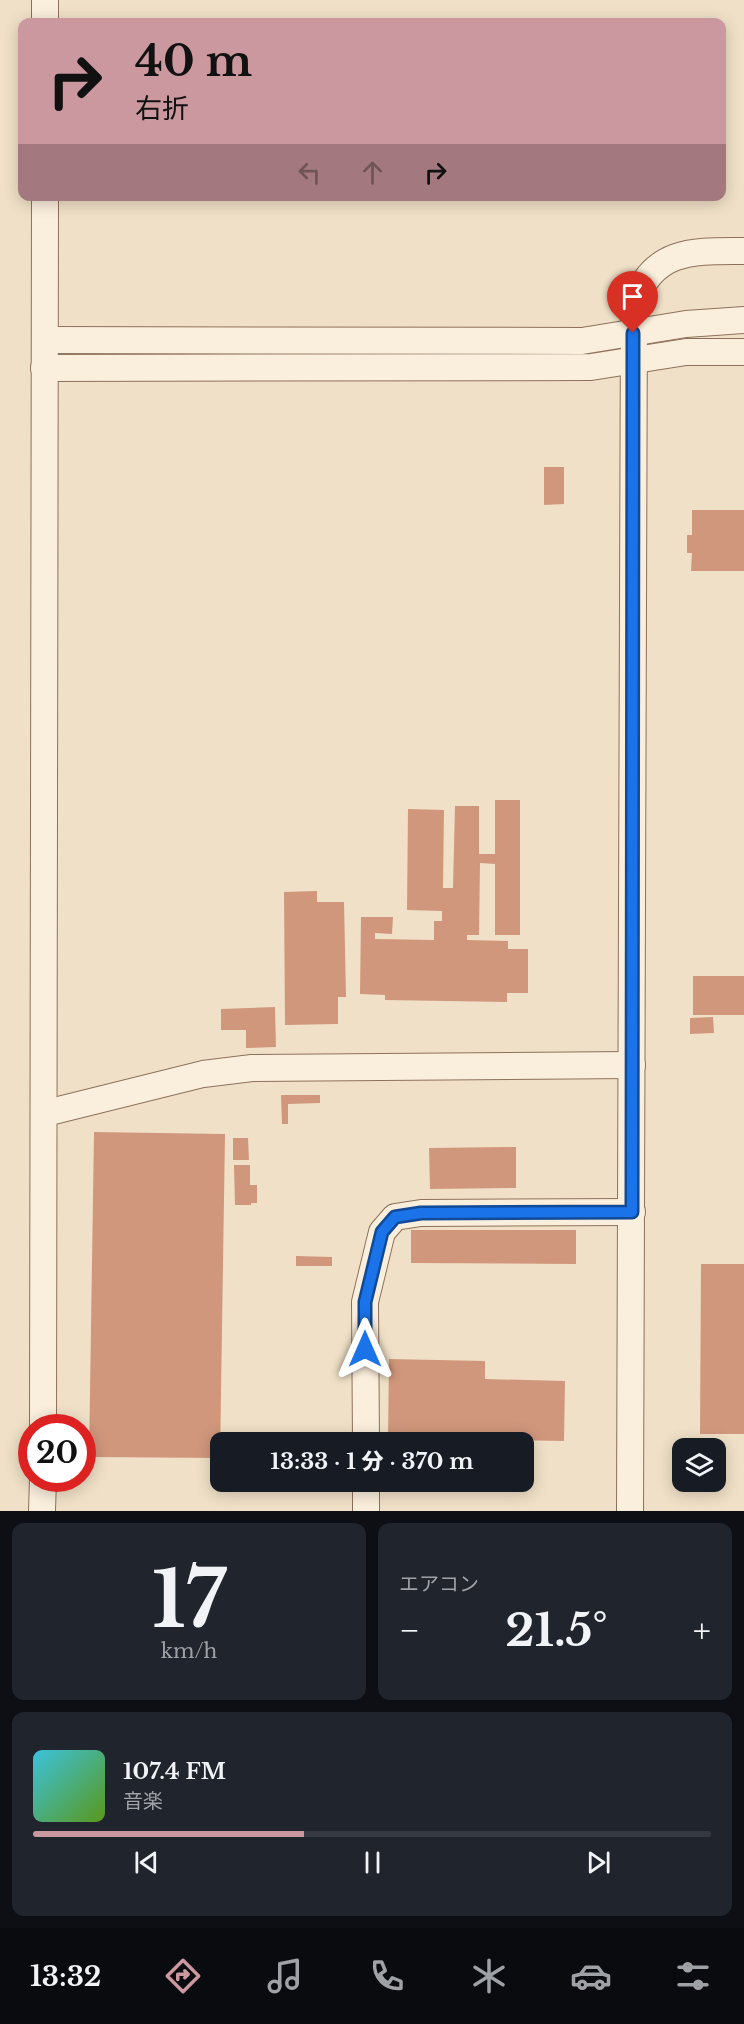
<!DOCTYPE html>
<html lang="ja">
<meta charset="utf-8">
<style>
:root{--surface:#171b24;--page:#20242c;--text:#f1f3f6;--muted:#9ea1a6;--line:#363941;--accent:#cc989f}
body{margin:0;font-family:"Libre Baskerville","Noto Sans JP",serif;background:var(--page);color:var(--text);height:100vh;display:flex;flex-direction:column;font-size:22px;white-space:nowrap}
*{box-sizing:border-box;margin:0}
p{font-size:20px;color:var(--muted)}
.icon{flex:none;width:33px;height:33px;fill:none;stroke:currentColor;stroke-width:2;stroke-linecap:round;stroke-linejoin:round}
.map{position:relative;height:1511px;overflow:hidden}
.sheet{display:flex;flex-direction:column;gap:12px;padding:12px;background:#0d0f14;flex:1}
.sheet>*{flex:none}
.top-card{position:absolute;left:18px;top:18px;width:708px;height:183px;border-radius:12px;box-shadow:0 3px 15px #0003;background:#cc989f;color:#111;overflow:hidden}
.buttons{position:absolute;left:672px;top:1438px;display:grid;gap:12px}
.buttons a{display:grid;place-items:center;width:54px;height:54px;border-radius:12px;background:var(--surface);box-shadow:0 3px 15px #0003;font-size:30px}
.speed{position:absolute;left:18px;top:1414px;display:flex;gap:12px;font-size:30px;font-weight:700;text-align:center}
.speed>*{display:grid;place-content:center;width:78px;height:78px;border-radius:50%;background:var(--surface);box-shadow:0 3px 15px #0003;line-height:1}
.speed .limit{border:9px solid #d22;background:#fff;color:#111}
.pin{position:absolute;display:grid;place-items:center;width:51px;height:51px;color:#fff;margin:-62px -26px;border-radius:50% 50% 50% 0;rotate:-45deg;box-shadow:0 0 6px #0007}
.pin .icon{rotate:45deg}
.me{position:absolute;width:66px;margin:-33px;rotate:0deg;stroke-linejoin:round;filter:drop-shadow(0 0 4px #0008)}
.turn{display:flex;align-items:center;gap:21px;height:126px;padding:0 18px;font-size:27px}
.turn .icon{width:78px;height:78px;stroke-width:2.5}
.turn b{display:block;font-size:42px;line-height:51px}
.lanes{display:flex;align-items:center;height:57px;padding:0 18px;background:#0003;justify-content:center;gap:30px;direction:ltr}
.lanes .off{opacity:.35}
.big{font-size:45px;font-weight:800;line-height:1.1}
.sheet .widget{flex:1;display:flex;flex-direction:column;justify-content:center;gap:9px;min-width:0;padding:0 21px;border-radius:12px;background:var(--page)}
.sheet .dial{align-items:center;gap:0}
.dial b{font-size:78px;line-height:1}
.song{display:flex;align-items:center;gap:18px}
.cover{width:72px;height:72px;border-radius:9px;background:linear-gradient(135deg,hsl(190 70% 55%),hsl(90 70% 35%))}
.played{height:6px;border-radius:3px;background:linear-gradient(90deg,var(--accent) 40%,var(--line) 40%)}
.keys{display:flex;justify-content:space-around;direction:ltr}
.heat{display:flex;justify-content:space-between;align-items:center;font-size:33px;direction:ltr}
.sheet .tiles{flex:1;display:grid;gap:12px;grid-template-columns:1fr 1fr}
.widget:last-child{grid-column:span 2}
.trip{position:absolute;left:210px;top:1432px;width:324px;height:60px;border-radius:12px;background:var(--surface);box-shadow:0 3px 15px #0003;font-weight:800;line-height:60px;text-align:center}
.tabs{display:flex;height:96px;justify-content:space-around;align-items:center;background:#090b0e;color:var(--muted)}
.tabs .icon{width:42px;height:42px}
.tabs .selected{color:var(--accent)}
.tabs b{font-size:27px;color:var(--text)}
.map>svg:first-child{display:block}
.building{fill:#d0977c}
.lines{fill:none;stroke-linecap:round;stroke-linejoin:round}
.minor-casing{stroke:#8e715b;stroke-width:28}
.minor{stroke:#faeedc;stroke-width:26}
.route-casing{stroke:#114b97;stroke-width:15}
.route{stroke:#1a73e8;stroke-width:10}
</style>
<div class="map">
<svg width="744" height="1511" viewBox="0 0 744 1511">
<rect width="100%" height="100%" fill="#f0e0c7"/>
<g class="building">
<polygon points="544,467 564,467 564,504 544,505"/>
<polygon points="692,510 744,510 744,571 691,571 692,553 687,553 687,535 692,535"/>
<polygon points="495,800 520,800 520,935 495,935 495,864 480,863 479,935 467,935 467,940 508,941 508,949 528,949 528,993 507,993 507,1002 385,1000 385,995 360,994 361,917 393,917 392,934 375,933 375,939 434,940 434,921 442,921 442,911 407,910 408,809 444,810 443,888 453,888 455,806 479,806 479,854 495,854"/>
<polygon points="317,891 317,902 344,902 346,997 338,997 338,1024 285,1025 284,892"/>
<rect x="693" y="976" width="51" height="39"/>
<polygon points="275,1007 276,1047 246,1048 246,1030 221,1030 221,1009"/>
<polygon points="713,1017 714,1033 690,1034 690,1018"/>
<polygon points="281,1095 320,1095 320,1103 288,1104 288,1124 282,1124"/>
<polygon points="94,1132 225,1134 220,1458 89,1457"/>
<polygon points="233,1138 248,1138 249,1160 233,1160"/>
<polygon points="516,1147 516,1188 430,1189 429,1148"/>
<polygon points="234,1165 250,1165 250,1185 257,1185 257,1203 251,1203 251,1205 235,1205"/>
<polygon points="411,1230 576,1230 576,1264 411,1263"/>
<polygon points="296,1256 332,1257 332,1266 296,1266"/>
<polygon points="701,1264 744,1264 744,1434 700,1434"/>
<polygon points="389,1359 485,1361 485,1379 565,1381 564,1441 388,1438"/>
</g>
<g class="lines">
<g class="minor-casing">
<g id="minor">
<polyline points="45,0 45,22"/>
<polyline points="45,340 582,341 686,324 744,320"/>
<polyline points="44,368 591,367 686,352 744,352"/>
<polyline points="46,1113 203,1074 252,1068 632,1065"/>
<path d="M43 1428C47 1018 44 607 45 196"/>
<polyline points="366,1443 365,1302 382,1232 395,1217 421,1213 632,1212"/>
<polyline points="366,1482 366,1511"/>
<polyline points="42,1511 43,1479"/>
<path d="M630 1511 634 303C654 248 694 251 744 251"/>
</g>
</g>
<use href="#minor" class="minor"/>
</g>
<g class="lines">
<g class="route-casing">
<polyline id="route" points="365,1349 365,1302 382,1232 395,1217 421,1213 632,1212 633,333"/>
</g>
<use href="#route" class="route"/>
</g>
</svg>
<div class="buttons">
<a><svg class="icon" aria-label="layers" viewBox="0 0 24 24"><path d="M12 4l9 5-9 5-9-5zM3 14l9 5 9-5"/></svg></a>
</div>
<div class="speed"><div class="limit">20</div></div>
<div class="pin" style="left:633px;top:333px;background:#d93025"><svg class="icon" aria-label="arrive" viewBox="0 0 24 24"><path d="M6 21V4h12l-3 4 3 4H6"/></svg></div>
<svg class="me" style="left:365px;top:1349px" viewBox="-20 -20 40 40"><path d="M0-17L14 15 0 8-14 15z" fill="#1a73e8" stroke="#fff" stroke-width="4"/></svg>
<div class="trip">13:33 · 1 分 · 370 m</div>
<div class="top-card">
<div class="turn"><svg class="icon" aria-label="right" viewBox="0 0 24 24"><path d="M7 20v-9h11M14 6l5 5-5 5"/></svg><div><b>40 m</b>右折</div></div>
<div class="lanes"><svg class="icon off" aria-label="left" viewBox="0 0 24 24"><path d="M17 20v-9H6M10 6l-5 5 5 5"/></svg><svg class="icon off" aria-label="ahead" viewBox="0 0 24 24"><path d="M12 20V5M6 11l6-6 6 6"/></svg><svg class="icon" aria-label="right" viewBox="0 0 24 24"><path d="M7 20v-9h11M14 6l5 5-5 5"/></svg></div>
</div>
</div>
<section class="sheet">
<div class="tiles">
<div class="widget dial"><b>17</b><p>km/h</p></div>
<div class="widget"><p>エアコン</p>
<div class="heat"><a>−</a><b class="big">21.5°</b><a>+</a></div>
</div>
<div class="widget">
<div class="song"><i class="cover"></i><div><b>107.4 FM</b><p>音楽</p></div></div>
<div class="played"></div>
<div class="keys"><svg class="icon" aria-label="previous" viewBox="0 0 24 24"><path d="M18 5L8 12l10 7zM5 5v14"/></svg><svg class="icon" aria-label="pause" viewBox="0 0 24 24"><path d="M8 5v14M16 5v14"/></svg><svg class="icon" aria-label="next" viewBox="0 0 24 24"><path d="M6 5l10 7-10 7zM19 5v14"/></svg></div>
</div>
</div>
</section>
<nav class="tabs">
<b>13:32</b>
<svg class="icon selected" aria-label="directions" viewBox="0 0 24 24"><path d="M12 3l9 9-9 9-9-9zM9 14v-3h6M13 9l2 2-2 2"/></svg>
<svg class="icon" aria-label="music" viewBox="0 0 24 24"><path d="M9 18V5l10-2v13"/><circle cx="6" cy="18" r="3"/><circle cx="16" cy="16" r="3"/></svg>
<svg class="icon" aria-label="phone" viewBox="0 0 24 24"><path d="M5 4h4l2 5-3 2q2 4 5 5l2-3 5 2v4C11 20 4 13 5 4z"/></svg>
<svg class="icon" aria-label="climate" viewBox="0 0 24 24"><path d="M12 3v18M4 7l16 10M4 17L20 7"/></svg>
<svg class="icon" aria-label="car" viewBox="0 0 24 24"><path d="M5 17H2v-5l4-1 3-4h7l3 4 3 1v5h-3M9 17h6M6 11h13"/><circle cx="7" cy="17" r="2"/><circle cx="17" cy="17" r="2"/></svg>
<svg class="icon" aria-label="filters" viewBox="0 0 24 24"><path d="M4 7h16M4 17h16"/><circle cx="9" cy="7" r="2"/><circle cx="15" cy="17" r="2"/></svg>
</nav>
